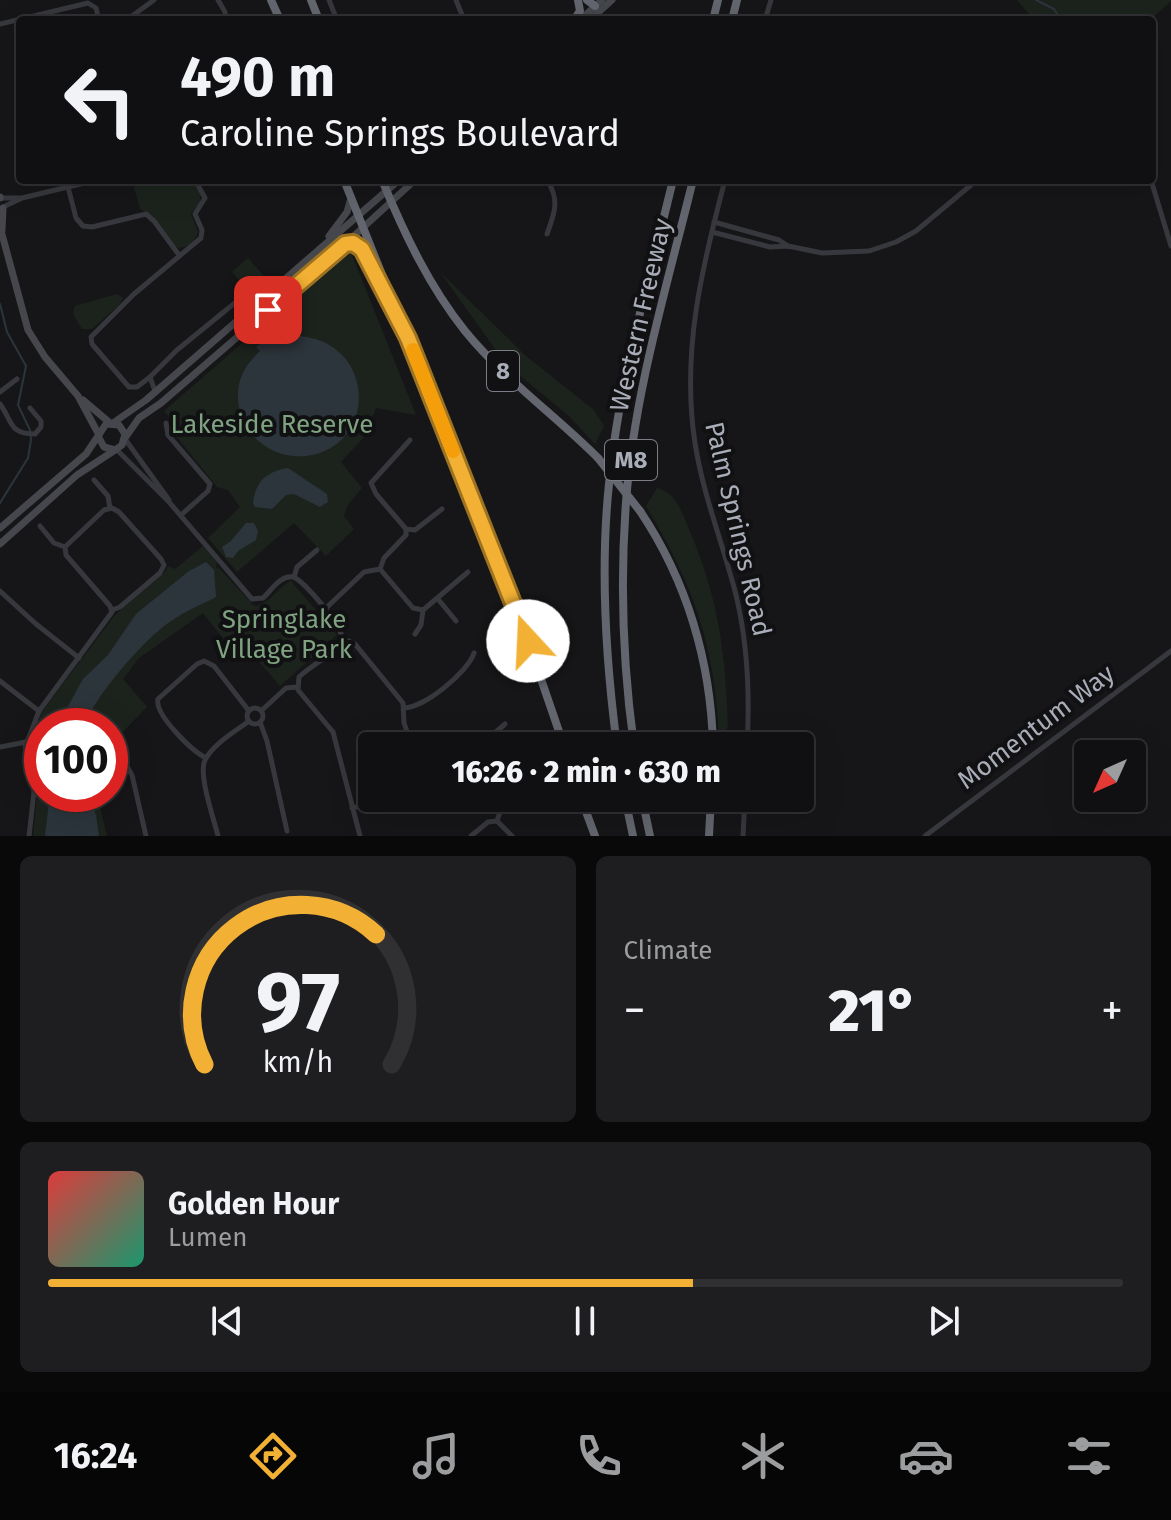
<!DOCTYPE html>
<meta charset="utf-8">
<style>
:root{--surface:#101012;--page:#1e1e20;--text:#f1f3f6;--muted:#9c9d9f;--line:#303032;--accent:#f2b134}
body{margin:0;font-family:"Fira Sans",sans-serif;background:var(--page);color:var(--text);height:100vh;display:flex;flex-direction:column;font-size:30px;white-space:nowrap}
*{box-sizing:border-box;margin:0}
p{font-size:26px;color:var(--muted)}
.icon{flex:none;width:44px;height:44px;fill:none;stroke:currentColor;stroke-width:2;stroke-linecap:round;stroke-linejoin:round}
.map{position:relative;height:836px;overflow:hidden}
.details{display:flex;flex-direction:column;gap:20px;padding:20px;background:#09090a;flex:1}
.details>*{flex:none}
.guide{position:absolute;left:16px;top:16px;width:1140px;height:168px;border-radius:8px;box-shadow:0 8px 32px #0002,0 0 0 2px var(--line);background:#101012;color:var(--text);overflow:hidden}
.needle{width:52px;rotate:225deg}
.controls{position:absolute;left:1074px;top:740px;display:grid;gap:16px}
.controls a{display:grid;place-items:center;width:72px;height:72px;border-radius:8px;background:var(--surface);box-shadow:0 8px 32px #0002,0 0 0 2px var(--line);font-size:40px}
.speed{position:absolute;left:24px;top:708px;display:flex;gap:16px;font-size:40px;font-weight:700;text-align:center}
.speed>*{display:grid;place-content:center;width:104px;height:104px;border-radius:50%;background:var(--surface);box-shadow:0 8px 32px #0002,0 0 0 2px var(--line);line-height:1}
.speed .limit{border:12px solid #d22;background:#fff;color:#111}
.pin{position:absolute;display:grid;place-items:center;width:68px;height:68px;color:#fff;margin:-34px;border-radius:16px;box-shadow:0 4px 12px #0006}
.me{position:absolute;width:88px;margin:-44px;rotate:340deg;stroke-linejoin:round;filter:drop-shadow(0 0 6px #0008)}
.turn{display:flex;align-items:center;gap:28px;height:168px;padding:0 32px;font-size:36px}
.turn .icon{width:104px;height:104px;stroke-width:2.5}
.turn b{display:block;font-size:56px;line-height:68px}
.big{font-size:60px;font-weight:800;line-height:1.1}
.details .card{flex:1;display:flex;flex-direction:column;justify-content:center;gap:12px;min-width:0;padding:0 28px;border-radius:12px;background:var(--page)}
.details .dial{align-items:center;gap:0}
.dial svg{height:208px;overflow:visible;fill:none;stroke:var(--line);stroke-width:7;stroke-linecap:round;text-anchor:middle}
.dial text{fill:var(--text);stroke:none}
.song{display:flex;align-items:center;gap:24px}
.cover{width:96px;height:96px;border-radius:12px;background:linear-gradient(135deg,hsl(0 70% 55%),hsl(160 70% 35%))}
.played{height:8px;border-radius:4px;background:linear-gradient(90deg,var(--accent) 60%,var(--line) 60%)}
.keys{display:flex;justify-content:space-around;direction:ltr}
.heat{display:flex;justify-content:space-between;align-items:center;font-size:44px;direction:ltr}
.details .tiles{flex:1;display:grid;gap:20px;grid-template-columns:1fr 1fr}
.card:last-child{grid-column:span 2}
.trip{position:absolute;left:358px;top:732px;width:456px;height:80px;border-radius:8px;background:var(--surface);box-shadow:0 8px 32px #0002,0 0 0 2px var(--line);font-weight:800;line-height:80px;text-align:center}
.dock{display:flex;height:128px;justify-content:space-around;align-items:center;background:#060607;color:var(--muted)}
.dock .icon{width:56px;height:56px}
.dock .active{color:var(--accent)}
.dock b{font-size:36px;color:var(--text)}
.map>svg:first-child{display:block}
.green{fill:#1c231d}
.water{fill:#2c353c}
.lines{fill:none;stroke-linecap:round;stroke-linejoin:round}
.stream{stroke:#2c353c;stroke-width:2}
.street{stroke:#37383d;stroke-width:5}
.secondary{stroke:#45474d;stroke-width:7}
.highway{stroke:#63666e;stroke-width:8}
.highway-bridge{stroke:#63666e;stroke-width:8}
.route-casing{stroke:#9d7322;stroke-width:20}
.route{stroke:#f2b134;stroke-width:14}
.slow{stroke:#f59e0b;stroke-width:14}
.labels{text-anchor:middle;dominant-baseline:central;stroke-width:8;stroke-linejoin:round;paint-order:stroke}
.shield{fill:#111113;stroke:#7b7e86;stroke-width:2}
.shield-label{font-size:24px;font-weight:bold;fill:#a8adb8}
.street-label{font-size:26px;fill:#a8adb8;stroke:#111113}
.park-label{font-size:26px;fill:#7fa381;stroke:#111113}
</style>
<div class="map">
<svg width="1171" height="836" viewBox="0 0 1171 836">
<rect width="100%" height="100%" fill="#161618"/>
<g class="green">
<polygon points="1017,0 1171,0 1171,1 1150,20 1034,20"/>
<path d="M132 180H184L188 185 192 182 201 195 200 202 191 214 198 232C196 241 186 250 176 247L153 216 140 209Z"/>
<polygon points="350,250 416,415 376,408 365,436 341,462 362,488 347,506 344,516 354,529 326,556 294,523 237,572 208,538 240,507 228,490 217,487 176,436 175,424 164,411"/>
<polygon points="248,258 270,283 254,297 232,272"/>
<polygon points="440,272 526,356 594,410 604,426 595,444 569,416 518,374 498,353"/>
<polygon points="117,294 123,298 120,304 92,329 82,329 73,314 75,306"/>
<path d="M657 488C677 494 681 511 689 529 719 600 725 651 728 727L719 739C715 645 694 586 646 506Z"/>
<path d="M203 546 217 562 216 569 218 567 254 606C270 605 277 587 291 581L337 635 280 686 236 635 226 642 203 613 139 658 123 679 147 707 110 745V726H42V794H97L107 836H33L37 795 34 765 39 745 36 731 41 713 115 615 164 573 168 566 175 569Z"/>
</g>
<g class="water">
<path d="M278 325 285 336C377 330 382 447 306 456 293 457 281 455 270 449 252 439 239 420 238 399 237 379 245 365 260 351L256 347 273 335Z"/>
<path d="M288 468 327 494 328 502 320 507 294 494 286 495 272 509 255 507 253 503C256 481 266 472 288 468Z"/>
<polygon points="246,523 254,523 258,531 256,540 238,551 233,558 226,557 222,547 231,541"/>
<path d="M206 562 214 570 216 597C201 605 185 611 171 621 142 641 97 694 83 726H57L83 679 108 655 136 614 189 571Z"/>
<polygon points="50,794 88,794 96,815 99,836 45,836"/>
</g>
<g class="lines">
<g class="stream">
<polyline points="1036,0 1054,9 1061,20"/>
<polyline points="0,304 7,332 26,366 18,405 30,430 31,440 28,458 0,503"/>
</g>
<g class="street">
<polyline points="218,0 225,12 226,20"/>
<polyline points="329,0 337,20"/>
<polyline points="456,0 464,20"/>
<polyline points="118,20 132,16 154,0"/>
<polyline points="765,20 771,0"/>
<polyline points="0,24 88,3 96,8 99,20"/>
<path d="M725 180C702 267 681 352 695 443 703 495 723 544 736 595 748 645 750 695 747 746"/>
<polyline points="1151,180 1171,246"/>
<polyline points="68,187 76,218 83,226 92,227 146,214 154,221 179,255"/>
<polyline points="1,198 20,198"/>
<polyline points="3,207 22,198 97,180"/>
<polyline points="714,222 779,240 788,246"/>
<polyline points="712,232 770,247 788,246 822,253 869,251 896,242 916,231 977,180"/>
<path d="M547 234C555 212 560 200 547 180"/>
<polyline points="150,377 137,387 129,387 92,344 91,337 134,294 201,238 202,230 195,214 205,198 195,180"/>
<polyline points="155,391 150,377 177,350 236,302 245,299 259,301"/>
<polyline points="0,392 17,379"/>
<path d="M0 404C13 422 9 434 35 434L41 427V421L30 408"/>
<polyline points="166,423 168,435 210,484 208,491 181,515"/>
<polyline points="125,439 169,500"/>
<path d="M116 449 169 502 252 599 263 598C271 591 280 575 293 577 303 579 345 629 342 640 339 650 308 668 299 677L298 690 333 732 360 836"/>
<polyline points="94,480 108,496 110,508"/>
<polyline points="406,529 415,530 442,509"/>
<polyline points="65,547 104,510 112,508 119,512 161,559 164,565 160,573 120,607 112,610"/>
<polyline points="380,569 413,608 423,610 468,572"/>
<polyline points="294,577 297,567 317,550"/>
<polyline points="0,591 36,624 79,658"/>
<polyline points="438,599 456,621"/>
<polyline points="326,608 364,572 380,569 384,558 406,535 406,529 376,494 371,483 410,440"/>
<polyline points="415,634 421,625 423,610"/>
<polyline points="342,638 355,644 403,703 404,723 412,746"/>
<polyline points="0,681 39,711"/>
<path d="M404 708C424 708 468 672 474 653"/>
<circle cx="255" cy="716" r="8"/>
<polyline points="261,711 286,688 297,687"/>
<polyline points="260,722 267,741 287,831"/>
<circle cx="31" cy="745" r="6"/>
<polyline points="28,740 39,711 112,612 110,606 66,555 65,547 54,543 40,526"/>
<polyline points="480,746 505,724"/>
<polyline points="0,747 26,742"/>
<polyline points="27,750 34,792 29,836"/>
<path d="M206 758C192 751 154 714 158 699L197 664 204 661 214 666 249 711"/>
<polyline points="117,763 125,763 132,775 146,836"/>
<polyline points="352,808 394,798"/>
<polyline points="497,821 500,812 515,798"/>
<polyline points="497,821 512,836"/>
<path d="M218 836C214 819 198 775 205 760 213 744 236 731 249 721"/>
<polyline points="471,836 488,822 497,821"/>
<polyline points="743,836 745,798"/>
<polyline points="925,836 1171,651"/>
</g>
<g class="secondary">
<polyline points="580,20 602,0"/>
<polyline points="590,20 612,0"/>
<polyline points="0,197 0,198"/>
<polyline points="0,227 28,330 45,357 78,396 99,435"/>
<polyline points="2,230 3,208"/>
<polyline points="329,236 347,212 351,198"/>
<polyline points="83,400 110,423"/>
<polyline points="113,423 146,400 399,180"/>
<polyline points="125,438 139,418 161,403 345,244 415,180"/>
<polyline points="0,528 86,454 106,424 119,425 125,434 122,445 115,450 104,447 99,438"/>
<polyline points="0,544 77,475 115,450"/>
</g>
<g class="highway">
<polyline points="271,0 280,20"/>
<polyline points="311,0 319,20"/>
<polyline points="587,0 595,6"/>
<polyline points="574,20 580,11 578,0"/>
<polyline points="713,20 718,0"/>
<polyline points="732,20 737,0"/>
<polyline points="344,180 520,618 564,746"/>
<path d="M382 180C404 233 429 286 465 331 504 379 555 415 598 458"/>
<polyline points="345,244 353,243 362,249 392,309"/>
<path d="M640 511C687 581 711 662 713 746"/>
<path d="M617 746C606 662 600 569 609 484 619 381 649 280 673 180"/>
<path d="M634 746C623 666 620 583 626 502 634 393 667 286 693 180"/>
<polyline points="581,798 595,836"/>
<polyline points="625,798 633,836"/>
<polyline points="642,798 650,836"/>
<polyline points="709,836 711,798"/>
</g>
<polyline class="highway-bridge" points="598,458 640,511"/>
</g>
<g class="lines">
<g class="route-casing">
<polyline id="route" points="268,310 345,244 353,243 362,249 408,338 528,641"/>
</g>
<use href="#route" class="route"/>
<polyline class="slow" points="413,350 453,451"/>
</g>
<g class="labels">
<g class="shield">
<rect x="487" y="351" width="32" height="40" rx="6"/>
<rect x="605" y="440" width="52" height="40" rx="6"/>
</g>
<g class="shield-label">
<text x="503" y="371">8</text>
<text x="631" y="460">M8</text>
</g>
<g class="street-label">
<text transform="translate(641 315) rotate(-77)">Western Freeway</text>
<text transform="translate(738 529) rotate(77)">Palm Springs Road</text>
<text transform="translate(1036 727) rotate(-37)">Momentum Way</text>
</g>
<g class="park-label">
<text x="272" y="424">Lakeside Reserve</text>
<text x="284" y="619">Springlake<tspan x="284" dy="30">Village Park</tspan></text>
</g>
</g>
</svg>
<div class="controls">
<a><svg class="needle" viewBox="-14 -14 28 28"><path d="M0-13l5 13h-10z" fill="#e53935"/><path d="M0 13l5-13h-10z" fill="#9c9d9f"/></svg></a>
</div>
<div class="speed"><div class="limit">100</div></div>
<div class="pin" style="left:268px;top:310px;background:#d93025"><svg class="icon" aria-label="arrive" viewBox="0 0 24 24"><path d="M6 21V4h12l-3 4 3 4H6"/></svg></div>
<svg class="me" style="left:528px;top:641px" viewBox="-20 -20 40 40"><circle r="19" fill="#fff"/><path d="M0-13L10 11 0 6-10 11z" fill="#f2b134"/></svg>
<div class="trip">16:26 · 2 min · 630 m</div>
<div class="guide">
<div class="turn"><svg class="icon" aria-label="left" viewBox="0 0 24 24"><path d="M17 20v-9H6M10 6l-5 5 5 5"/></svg><div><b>490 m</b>Caroline Springs Boulevard</div></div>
</div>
</div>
<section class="details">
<div class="tiles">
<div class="card dial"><svg viewBox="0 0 100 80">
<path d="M14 69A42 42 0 1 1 86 69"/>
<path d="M14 69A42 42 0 0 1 80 19" stroke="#f2b134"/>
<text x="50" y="56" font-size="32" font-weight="700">97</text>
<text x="50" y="72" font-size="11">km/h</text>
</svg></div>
<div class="card"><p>Climate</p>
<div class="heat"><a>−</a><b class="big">21°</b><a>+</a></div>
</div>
<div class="card">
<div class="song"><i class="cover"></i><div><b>Golden Hour</b><p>Lumen</p></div></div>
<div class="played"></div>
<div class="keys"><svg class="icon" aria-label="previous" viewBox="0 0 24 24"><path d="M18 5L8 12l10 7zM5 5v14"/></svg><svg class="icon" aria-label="pause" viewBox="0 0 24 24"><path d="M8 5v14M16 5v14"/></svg><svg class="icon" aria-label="next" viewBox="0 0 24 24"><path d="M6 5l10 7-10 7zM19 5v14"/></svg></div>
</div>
</div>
</section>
<nav class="dock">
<b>16:24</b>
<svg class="icon active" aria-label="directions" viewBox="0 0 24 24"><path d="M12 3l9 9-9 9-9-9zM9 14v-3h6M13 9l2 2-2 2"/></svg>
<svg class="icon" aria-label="music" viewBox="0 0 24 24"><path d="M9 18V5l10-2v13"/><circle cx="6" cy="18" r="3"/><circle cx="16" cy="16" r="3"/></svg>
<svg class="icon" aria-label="phone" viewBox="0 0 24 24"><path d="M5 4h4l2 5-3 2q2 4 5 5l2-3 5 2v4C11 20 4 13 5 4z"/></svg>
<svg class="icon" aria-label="climate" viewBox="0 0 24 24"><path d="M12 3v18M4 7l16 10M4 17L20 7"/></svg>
<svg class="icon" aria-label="car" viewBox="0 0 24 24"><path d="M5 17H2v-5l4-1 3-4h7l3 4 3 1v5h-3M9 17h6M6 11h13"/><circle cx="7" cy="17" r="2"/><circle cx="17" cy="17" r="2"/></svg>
<svg class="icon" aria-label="filters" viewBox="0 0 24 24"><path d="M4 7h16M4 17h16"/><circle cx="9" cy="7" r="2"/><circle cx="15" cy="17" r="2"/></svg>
</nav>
